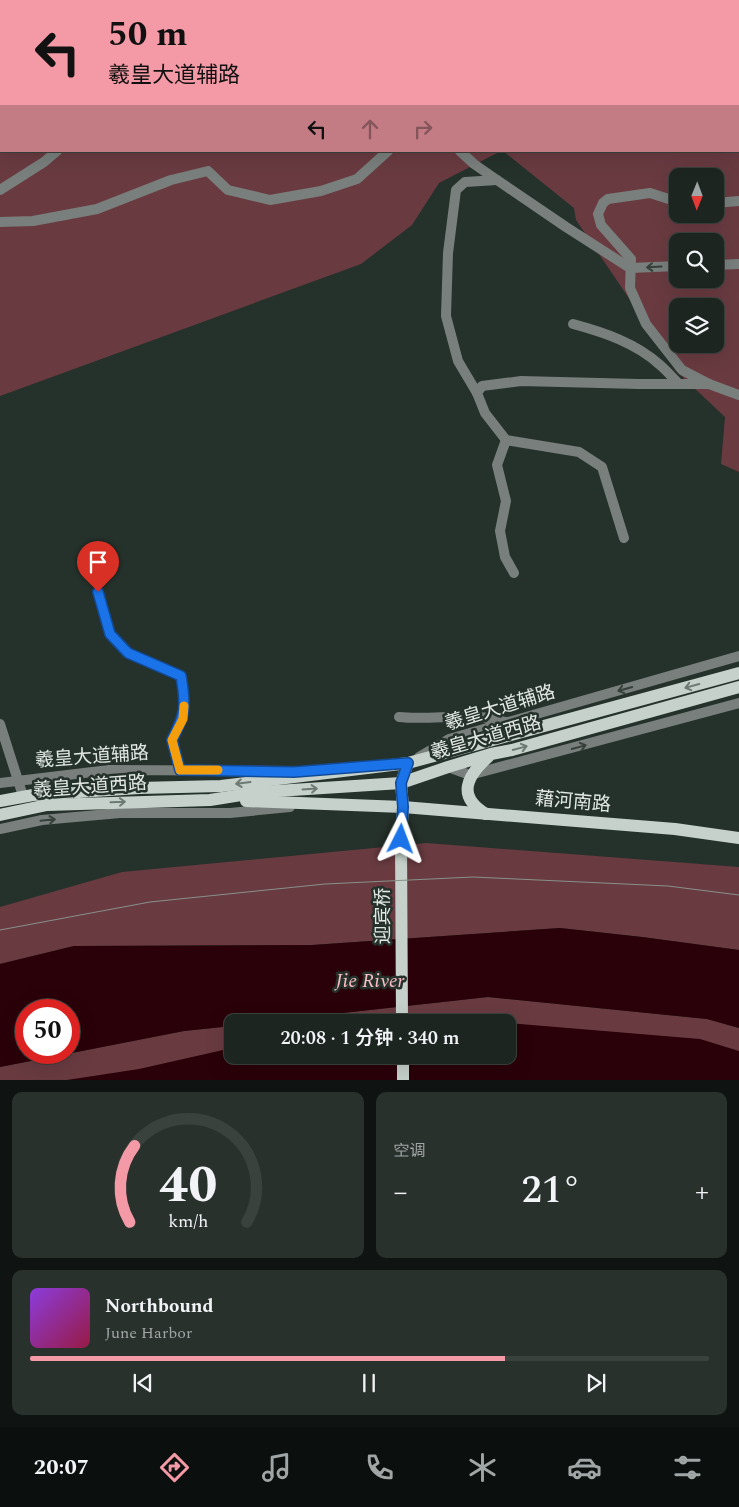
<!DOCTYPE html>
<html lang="zh">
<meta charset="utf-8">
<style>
:root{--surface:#1c2520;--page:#29312d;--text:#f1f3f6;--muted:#a0a5a5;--line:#3a423e;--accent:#f49aa6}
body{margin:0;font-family:Spectral,"Noto Sans SC",serif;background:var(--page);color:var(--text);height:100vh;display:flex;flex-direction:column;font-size:19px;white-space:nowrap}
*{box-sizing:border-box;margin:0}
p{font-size:16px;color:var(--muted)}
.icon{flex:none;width:28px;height:28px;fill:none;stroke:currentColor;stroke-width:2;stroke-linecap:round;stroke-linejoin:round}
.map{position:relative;height:1080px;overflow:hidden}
.sheet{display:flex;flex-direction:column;gap:12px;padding:12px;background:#0f1412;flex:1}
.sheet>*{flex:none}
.hud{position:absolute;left:0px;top:0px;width:740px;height:152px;box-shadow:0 5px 20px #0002,0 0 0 1px var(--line);background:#f49aa6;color:#111;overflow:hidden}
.needle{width:32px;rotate:181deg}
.fabs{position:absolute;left:669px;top:168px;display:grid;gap:10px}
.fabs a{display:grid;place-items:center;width:55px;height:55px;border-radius:10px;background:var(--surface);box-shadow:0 5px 20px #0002,0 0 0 1px var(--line);font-size:25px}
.speed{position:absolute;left:15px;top:999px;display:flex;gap:10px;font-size:25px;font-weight:700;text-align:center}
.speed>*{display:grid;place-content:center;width:65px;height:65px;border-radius:50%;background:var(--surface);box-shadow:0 5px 20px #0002,0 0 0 1px var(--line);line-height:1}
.speed .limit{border:8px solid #d22;background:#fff;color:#111}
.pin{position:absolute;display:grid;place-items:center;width:42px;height:42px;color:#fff;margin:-51px -21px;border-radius:50% 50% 50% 0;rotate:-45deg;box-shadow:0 0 5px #0007}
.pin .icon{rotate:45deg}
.me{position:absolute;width:55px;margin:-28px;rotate:3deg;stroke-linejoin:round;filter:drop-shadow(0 0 4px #0008)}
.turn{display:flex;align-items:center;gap:18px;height:105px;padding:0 25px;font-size:22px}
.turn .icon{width:65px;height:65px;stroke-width:2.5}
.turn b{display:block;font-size:35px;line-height:42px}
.lanes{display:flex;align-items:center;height:48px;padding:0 25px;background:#0003;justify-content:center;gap:25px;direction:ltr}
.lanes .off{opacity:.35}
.big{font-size:38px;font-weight:600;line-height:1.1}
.sheet .tile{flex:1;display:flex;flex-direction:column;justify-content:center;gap:8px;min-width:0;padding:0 18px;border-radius:10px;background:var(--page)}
.sheet .dial{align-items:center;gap:0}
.dial svg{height:130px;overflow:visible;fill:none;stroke:var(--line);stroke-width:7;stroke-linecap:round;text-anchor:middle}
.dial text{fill:var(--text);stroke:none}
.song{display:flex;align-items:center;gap:15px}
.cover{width:60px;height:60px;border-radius:8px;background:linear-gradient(135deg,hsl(270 70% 55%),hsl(340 70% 35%))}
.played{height:5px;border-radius:2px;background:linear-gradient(90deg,var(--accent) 70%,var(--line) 70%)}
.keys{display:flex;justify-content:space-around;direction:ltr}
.heat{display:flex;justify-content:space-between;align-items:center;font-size:28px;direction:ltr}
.sheet .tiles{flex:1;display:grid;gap:12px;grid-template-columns:1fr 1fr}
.tile:last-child{grid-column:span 2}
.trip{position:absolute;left:224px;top:1014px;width:292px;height:50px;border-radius:10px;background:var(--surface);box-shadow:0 5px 20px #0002,0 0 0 1px var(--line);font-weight:600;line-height:50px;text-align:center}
.menu{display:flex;height:80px;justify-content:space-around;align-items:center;background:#0b0f0d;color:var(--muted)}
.menu .icon{width:35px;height:35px}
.menu .on{color:var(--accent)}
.menu b{font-size:22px;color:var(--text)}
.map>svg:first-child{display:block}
.green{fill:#693b41;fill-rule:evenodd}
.water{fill:#2a0009;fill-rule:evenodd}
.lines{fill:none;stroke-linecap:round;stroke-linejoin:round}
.minor{stroke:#797f7c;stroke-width:10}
.major{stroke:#c5d1ca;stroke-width:12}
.tram{stroke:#87908b;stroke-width:1}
.oneway{stroke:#36413b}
.oneway2{stroke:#6d7973}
.route-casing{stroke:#114b97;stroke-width:12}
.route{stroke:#1a73e8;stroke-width:9}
.slow{stroke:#f59e0b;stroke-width:9}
.labels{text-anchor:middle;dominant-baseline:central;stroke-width:5;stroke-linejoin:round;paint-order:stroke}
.street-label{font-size:19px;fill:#e1e8e4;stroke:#25312b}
.water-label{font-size:20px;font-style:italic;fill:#fbbcc3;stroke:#25312b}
</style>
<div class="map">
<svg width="739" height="1080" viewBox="0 0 739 1080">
<rect width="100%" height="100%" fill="#25312b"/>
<g class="green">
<path d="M0 0H739V472L721 464 725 417 675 370 672 362 576 220 574 208 503 151H739V1H1V151H501L439 183 412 225 361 264 0 396ZM678 176H715V214H678ZM678 241H715V279H678ZM678 306H715V344H678Z"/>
<polygon points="426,843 739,867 739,950 642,937 560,928 312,945 74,946 0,964 0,907 122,872"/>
<polygon points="488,997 707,1019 739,1028 739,1079 0,1080 0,1067 184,1031 232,1026 232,1055 508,1055 508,1022 261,1022"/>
</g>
<g class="water">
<path d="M560 928 642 937 739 950V1028L707 1019 488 997 261 1022H232V1026L184 1031 0 1067V964L74 946 312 945ZM26 1010H69V1052H26Z"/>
<polygon points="508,1023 700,1039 739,1051 739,1080 67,1080 139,1069 232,1048 232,1055 508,1055"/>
</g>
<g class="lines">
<g class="minor">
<polyline points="170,0 170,1"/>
<polyline points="460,151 474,164 497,180 566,227 630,268 678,266"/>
<polyline points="0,190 44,162 57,151"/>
<polyline points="678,202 650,193 608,199 603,203 598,214 601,225 631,259 630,288 646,324 682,370 709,384 739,395"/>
<polyline points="715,203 739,201"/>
<polyline points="0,222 33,221 97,209 171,180 208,171 228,190 270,200 321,191 357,179 388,151"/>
<polyline points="715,265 739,264"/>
<path d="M573 324C603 332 636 343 660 365 667 371 673 378 679 384"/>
<polyline points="477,393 458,361 446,316 448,253 456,190 465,182 497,180"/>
<polyline points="506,440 497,465 506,501 500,531 505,557 514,573"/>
<polyline points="624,538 602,467 579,452 506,440 485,413 477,393 482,386 521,381 639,384 709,384"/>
<path d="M98 592 110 634 127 653 181 676C186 706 186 713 172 740L180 770"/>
<path d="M399 717C435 721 474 710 508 723"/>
<polyline points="0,724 23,796"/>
<polyline points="419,757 449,739 739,656"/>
<polyline points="448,767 470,775 739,703"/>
<polyline points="0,783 109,770 301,771"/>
<polyline points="0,829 42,820 120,813 230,813 290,807"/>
</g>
<g class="major">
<polyline points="0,801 33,795 139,788 221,786 408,763 739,673"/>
<polyline points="246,801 403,807 675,829 739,838"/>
<path d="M486 814C456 796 467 776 488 757"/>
<polyline points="0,815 47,805 210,800 261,792 401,783 448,767 491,754 512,750 739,687"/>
<polyline points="402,1022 401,839 403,807 401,783 408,763"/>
<polyline points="403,1055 403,1080"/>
</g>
<polyline class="tram" points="0,930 150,902 325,884 473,877 668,886 739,895"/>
</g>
<defs><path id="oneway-shaft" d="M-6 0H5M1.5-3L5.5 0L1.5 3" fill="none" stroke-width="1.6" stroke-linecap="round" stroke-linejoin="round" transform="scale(1.25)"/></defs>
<g class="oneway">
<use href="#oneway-shaft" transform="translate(654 267) rotate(177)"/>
<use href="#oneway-shaft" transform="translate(625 689) rotate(164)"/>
<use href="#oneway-shaft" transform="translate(579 747) rotate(-15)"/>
<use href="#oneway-shaft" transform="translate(48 820) rotate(-6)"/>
</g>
<g class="oneway2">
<use href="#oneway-shaft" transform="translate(692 686) rotate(165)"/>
<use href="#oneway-shaft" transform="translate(520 748) rotate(-15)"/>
<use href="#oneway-shaft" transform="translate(243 783) rotate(173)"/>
<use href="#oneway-shaft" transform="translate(310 789) rotate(-4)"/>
<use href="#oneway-shaft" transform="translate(118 802) rotate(-2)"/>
</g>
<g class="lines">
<g class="route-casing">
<path id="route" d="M98 592 110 634 128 653 181 676C186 706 186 713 172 740L180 770 294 772 408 763 401 783 403 807 401 839"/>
</g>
<use href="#route" class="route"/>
<polyline class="slow" points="184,706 183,719 172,740 180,770 218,770"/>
</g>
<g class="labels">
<g class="street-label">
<text transform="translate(500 708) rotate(-17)">羲皇大道辅路</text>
<text transform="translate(486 738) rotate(-16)">羲皇大道西路</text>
<text transform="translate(92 757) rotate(-4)">羲皇大道辅路</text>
<text transform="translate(90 787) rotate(-4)">羲皇大道西路</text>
<text transform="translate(573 802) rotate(5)">藉河南路</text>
<text transform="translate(383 916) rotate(-90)">迎宾桥</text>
</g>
<g class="water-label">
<text x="370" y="981">Jie River</text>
</g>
</g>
</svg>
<div class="fabs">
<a><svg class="needle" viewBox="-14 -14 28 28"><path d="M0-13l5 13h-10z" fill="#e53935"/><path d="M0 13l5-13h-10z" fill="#a0a5a5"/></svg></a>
<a><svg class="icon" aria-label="search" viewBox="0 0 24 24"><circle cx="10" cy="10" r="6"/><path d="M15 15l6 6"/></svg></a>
<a><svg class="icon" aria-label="layers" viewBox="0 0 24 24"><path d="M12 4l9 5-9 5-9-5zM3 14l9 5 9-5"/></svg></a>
</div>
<div class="speed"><div class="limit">50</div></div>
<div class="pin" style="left:98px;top:592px;background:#d93025"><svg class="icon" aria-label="arrive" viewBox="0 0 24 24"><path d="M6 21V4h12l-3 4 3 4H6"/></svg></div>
<svg class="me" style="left:401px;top:839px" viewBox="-20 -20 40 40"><path d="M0-17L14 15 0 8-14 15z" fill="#1a73e8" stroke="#fff" stroke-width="4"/></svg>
<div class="trip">20:08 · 1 分钟 · 340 m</div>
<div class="hud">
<div class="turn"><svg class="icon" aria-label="left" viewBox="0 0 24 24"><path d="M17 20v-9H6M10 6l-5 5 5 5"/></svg><div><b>50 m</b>羲皇大道辅路</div></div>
<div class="lanes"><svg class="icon" aria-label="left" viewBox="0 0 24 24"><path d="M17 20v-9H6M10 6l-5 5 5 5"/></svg><svg class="icon off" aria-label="ahead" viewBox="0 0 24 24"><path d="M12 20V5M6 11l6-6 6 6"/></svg><svg class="icon off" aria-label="right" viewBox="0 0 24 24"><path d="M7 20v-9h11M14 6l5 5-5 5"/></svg></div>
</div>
</div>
<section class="sheet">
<div class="tiles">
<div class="tile dial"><svg viewBox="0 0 100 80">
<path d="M14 69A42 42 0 1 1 86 69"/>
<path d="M14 69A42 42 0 0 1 17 22" stroke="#f49aa6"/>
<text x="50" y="56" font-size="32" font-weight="700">40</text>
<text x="50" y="72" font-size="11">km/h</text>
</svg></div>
<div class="tile"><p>空调</p>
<div class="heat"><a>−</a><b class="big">21°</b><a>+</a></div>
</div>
<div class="tile">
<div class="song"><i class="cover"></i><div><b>Northbound</b><p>June Harbor</p></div></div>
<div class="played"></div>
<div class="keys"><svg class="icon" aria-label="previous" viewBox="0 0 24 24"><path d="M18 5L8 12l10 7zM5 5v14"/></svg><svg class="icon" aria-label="pause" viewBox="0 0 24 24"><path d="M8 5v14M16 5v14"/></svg><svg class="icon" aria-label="next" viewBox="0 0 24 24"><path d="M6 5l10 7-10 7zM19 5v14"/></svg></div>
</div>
</div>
</section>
<nav class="menu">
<b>20:07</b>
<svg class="icon on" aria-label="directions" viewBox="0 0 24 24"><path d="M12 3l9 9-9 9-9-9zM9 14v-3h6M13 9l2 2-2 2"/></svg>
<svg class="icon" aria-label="music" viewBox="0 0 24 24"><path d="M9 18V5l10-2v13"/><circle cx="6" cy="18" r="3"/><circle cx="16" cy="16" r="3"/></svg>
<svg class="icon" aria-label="phone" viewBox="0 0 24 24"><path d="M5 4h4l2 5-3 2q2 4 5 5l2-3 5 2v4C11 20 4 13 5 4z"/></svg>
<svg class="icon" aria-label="climate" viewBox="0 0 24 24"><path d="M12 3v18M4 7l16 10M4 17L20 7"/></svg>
<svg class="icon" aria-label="car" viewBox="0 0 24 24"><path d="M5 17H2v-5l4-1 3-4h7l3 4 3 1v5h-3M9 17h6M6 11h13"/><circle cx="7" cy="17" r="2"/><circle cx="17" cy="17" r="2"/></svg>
<svg class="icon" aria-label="filters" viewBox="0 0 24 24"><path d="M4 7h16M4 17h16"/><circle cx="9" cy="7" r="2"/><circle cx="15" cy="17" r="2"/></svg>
</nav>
